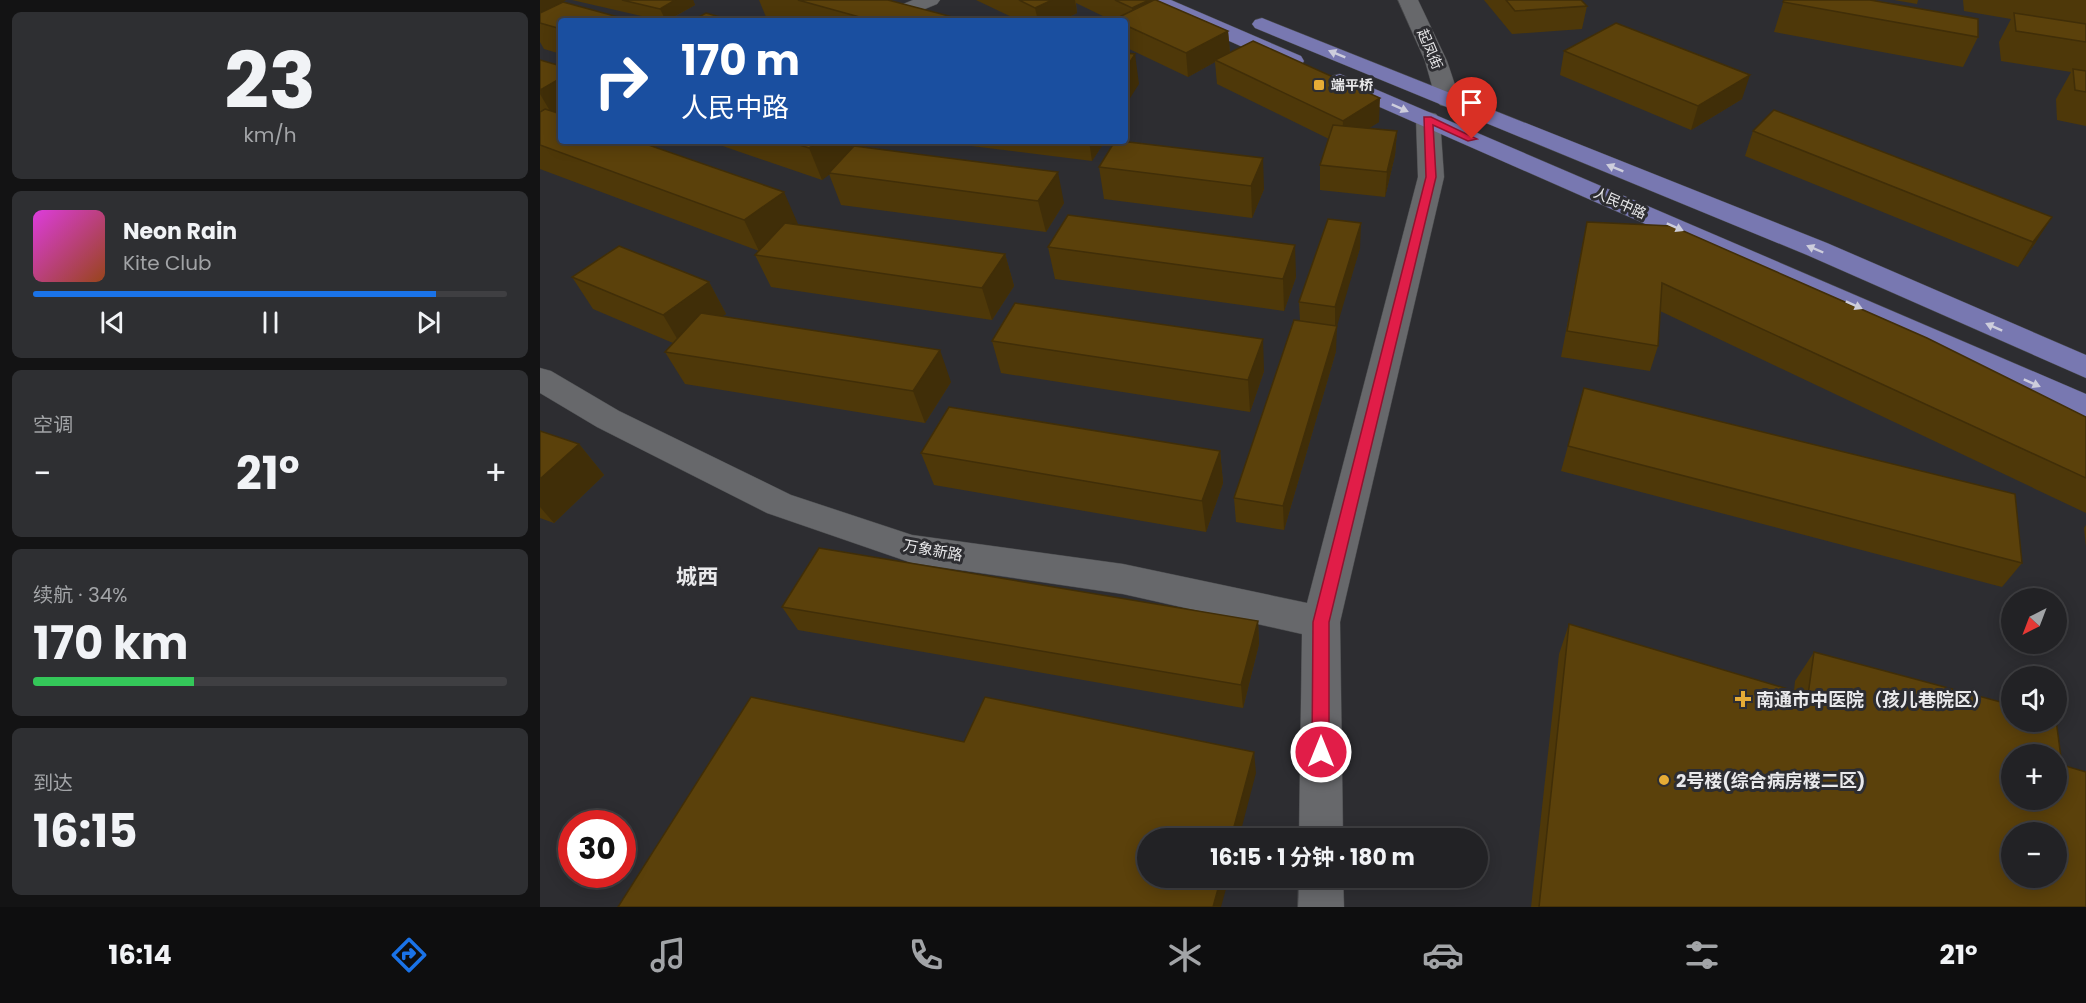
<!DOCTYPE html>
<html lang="zh">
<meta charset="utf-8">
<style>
:root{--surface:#222225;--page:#2e2f32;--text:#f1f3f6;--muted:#a2a4a7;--line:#3f3f42;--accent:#1a73e8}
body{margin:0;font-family:Poppins,"Noto Sans SC",sans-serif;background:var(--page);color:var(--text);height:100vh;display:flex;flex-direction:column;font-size:22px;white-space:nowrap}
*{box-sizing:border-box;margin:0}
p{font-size:20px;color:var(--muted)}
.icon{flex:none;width:33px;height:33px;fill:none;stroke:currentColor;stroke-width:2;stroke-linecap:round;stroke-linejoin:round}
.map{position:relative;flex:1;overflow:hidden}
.sheet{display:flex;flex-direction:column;gap:12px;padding:12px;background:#131314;width:540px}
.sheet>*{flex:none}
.guide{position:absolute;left:18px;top:18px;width:570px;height:126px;border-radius:6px;box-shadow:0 3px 15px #0003,0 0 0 2px var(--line);background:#1a4fa0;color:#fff;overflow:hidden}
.needle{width:39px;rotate:222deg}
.buttons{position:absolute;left:1461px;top:588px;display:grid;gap:12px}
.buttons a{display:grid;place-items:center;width:66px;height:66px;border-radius:50%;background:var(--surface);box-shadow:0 3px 15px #0003,0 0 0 2px var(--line);font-size:30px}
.speed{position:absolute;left:18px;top:810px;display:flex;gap:12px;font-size:30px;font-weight:700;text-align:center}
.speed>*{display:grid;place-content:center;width:78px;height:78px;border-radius:50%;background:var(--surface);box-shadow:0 3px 15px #0003,0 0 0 2px var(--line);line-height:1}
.speed .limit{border:9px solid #d22;background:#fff;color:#111}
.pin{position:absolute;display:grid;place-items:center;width:51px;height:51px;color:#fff;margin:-62px -26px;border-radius:50% 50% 50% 0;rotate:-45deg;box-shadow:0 0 6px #0007}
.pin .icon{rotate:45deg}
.me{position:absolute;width:66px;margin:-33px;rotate:0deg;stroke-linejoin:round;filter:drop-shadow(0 0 4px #0008)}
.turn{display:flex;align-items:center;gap:21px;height:126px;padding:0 24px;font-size:27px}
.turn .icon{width:78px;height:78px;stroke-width:2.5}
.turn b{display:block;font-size:42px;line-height:51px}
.big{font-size:45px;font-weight:700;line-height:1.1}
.sheet .card{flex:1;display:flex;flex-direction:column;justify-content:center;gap:9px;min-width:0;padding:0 21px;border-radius:9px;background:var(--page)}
.sheet .dial{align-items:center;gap:0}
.dial b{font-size:78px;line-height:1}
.song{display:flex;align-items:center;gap:18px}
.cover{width:72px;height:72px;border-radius:9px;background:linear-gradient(135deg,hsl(300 70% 55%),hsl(20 70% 35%))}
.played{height:6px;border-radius:3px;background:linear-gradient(90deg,var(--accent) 85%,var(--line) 85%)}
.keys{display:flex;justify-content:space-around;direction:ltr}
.heat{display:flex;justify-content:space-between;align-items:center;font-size:33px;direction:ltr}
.charge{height:9px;border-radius:4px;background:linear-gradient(90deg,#34c759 34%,var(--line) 0)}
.trip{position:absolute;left:597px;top:828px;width:351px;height:60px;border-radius:30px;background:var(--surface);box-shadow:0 3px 15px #0003,0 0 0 2px var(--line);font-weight:700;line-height:60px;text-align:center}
.menu{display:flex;height:96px;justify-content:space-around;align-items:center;background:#0e0e0f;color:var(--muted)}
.menu .icon{width:42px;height:42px}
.menu .selected{color:var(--accent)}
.menu b{font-size:27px;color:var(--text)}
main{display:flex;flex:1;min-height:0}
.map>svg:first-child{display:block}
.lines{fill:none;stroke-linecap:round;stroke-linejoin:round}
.street-casing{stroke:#48494b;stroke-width:1}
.primary-casing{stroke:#48494b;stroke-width:1}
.street{fill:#67686b;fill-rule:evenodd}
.primary{fill:#7878b1;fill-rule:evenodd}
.wall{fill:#4e3809}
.shaded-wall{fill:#402e08}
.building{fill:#5b410b;stroke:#402e08;stroke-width:1.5;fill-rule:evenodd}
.oneway{fill:#cdcddc}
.route{fill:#e11d48;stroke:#92132f;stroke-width:1.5}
.poi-dot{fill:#e6ac36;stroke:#2d2d31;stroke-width:2}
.labels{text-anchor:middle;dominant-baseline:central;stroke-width:6;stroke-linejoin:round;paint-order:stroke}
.far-street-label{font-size:14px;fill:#e9e9eb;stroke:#2d2d31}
.far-poi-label{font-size:14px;font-weight:bold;fill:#e9e9eb;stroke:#2d2d31;text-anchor:start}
.street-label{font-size:15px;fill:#e9e9eb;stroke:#2d2d31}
.near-poi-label{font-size:18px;font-weight:bold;fill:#e9e9eb;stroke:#2d2d31;text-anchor:start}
.district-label{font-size:21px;font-weight:bold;fill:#e9e9eb;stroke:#2d2d31}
</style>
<main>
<section class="sheet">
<div class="card dial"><b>23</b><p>km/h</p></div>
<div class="card">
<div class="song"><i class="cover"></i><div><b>Neon Rain</b><p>Kite Club</p></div></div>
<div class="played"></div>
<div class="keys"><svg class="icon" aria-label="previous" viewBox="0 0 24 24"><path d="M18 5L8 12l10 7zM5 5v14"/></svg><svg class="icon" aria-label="pause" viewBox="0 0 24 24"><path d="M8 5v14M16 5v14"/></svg><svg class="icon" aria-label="next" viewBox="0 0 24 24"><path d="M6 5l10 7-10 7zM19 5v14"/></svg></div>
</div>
<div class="card"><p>空调</p>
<div class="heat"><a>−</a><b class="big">21°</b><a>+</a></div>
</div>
<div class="card"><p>续航 · 34%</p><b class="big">170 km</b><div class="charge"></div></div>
<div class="card"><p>到达</p><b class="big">16:15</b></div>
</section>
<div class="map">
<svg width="1546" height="907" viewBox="0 0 1546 907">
<rect width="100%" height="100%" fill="#2d2d31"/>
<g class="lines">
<g class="street-casing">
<g id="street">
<polygon points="287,0 324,0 356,7 373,0 400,0 397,4 358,20 290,4"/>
<polygon points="858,0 878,0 907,61 920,100 916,105 908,107 900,105 896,100 885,61"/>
<polygon points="888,112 896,114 900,119 904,177 800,622 803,838 759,838 762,634 583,594 372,563 227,513 57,427 0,393 0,368 11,371 79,411 251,495 372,535 583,564 767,603 878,177 876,119 880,114"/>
<polygon points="759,878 803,878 804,907 758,907"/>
</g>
</g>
<g class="primary-casing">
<g id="primary">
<polygon points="604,0 631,0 761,56 764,61 761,66 753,68 745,66 607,4"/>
<polygon points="722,18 1287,243 1546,355 1546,378 1267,255 715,28 712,24 715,20"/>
<polygon points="800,74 1546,394 1546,418 792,86 789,81 792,76"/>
</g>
</g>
<use href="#street" class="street"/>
<use href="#primary" class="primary"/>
</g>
<g class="wall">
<polygon points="0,0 26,0 14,6 21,21 21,54 4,49 0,42"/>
<polygon points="32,0 153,0 155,5 127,21 123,21"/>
<polygon points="219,0 348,0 409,16 411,21 240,21 226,17"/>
<polygon points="436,0 612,0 612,1 688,31 690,53 839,122 829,128 857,131 855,155 845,197 780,190 780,165 789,139 677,84 675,62 648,77 585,47 585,21 573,21 536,3 537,13 520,21 480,21"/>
<polygon points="944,0 1041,0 1047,6 1042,29 972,34"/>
<polygon points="1244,0 1438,37 1423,67 1234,32"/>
<polygon points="1354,0 1378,0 1377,4"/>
<polygon points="1423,0 1546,0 1546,126 1517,120 1516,99 1531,72 1461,61 1459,42 1471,19 1424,11"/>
<polygon points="1024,51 1202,99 1151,130 1020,75"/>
<polygon points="0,60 21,141 258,224 256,225 465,254 474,286 452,320 231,287 215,255 219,251 0,169"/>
<polygon points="1213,131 1496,242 1478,267 1205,156"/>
<polygon points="168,141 310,141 312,148 524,203 506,232 301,205 289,174 282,180"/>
<polygon points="391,141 565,141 552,161"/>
<polygon points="575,141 724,189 712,218 564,199 559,167"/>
<polygon points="1047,222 1546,417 1546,513 1120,311 1118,346 1110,371 1021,357 1042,247"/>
<polygon points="508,247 756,277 744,311 515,279"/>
<polygon points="820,248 796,326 796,351 744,530 696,522 694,498 760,321 759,302"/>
<polygon points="32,277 169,282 186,314 182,316 411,382 385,423 145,384 125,352 133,343 53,309"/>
<polygon points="452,341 724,371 710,412 461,373"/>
<polygon points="1044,388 1482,563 1462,587 1021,471"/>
<polygon points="0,431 39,444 64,475 14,523 0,518"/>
<polygon points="680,451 683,483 666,532 394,485 381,453"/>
<polygon points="1546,525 1546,547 1544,528"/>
<polygon points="242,607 718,621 719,644 703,708 258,630"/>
<polygon points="1029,624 1254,691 1255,681 1274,652 1522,765 1546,907 991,907 1019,654"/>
</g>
<g class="shaded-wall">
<polygon points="0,0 26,0 0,14"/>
<polygon points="135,0 153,0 155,5 126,21 120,9"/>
<polygon points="512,0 535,0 537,13 520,21 498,21 495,8"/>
<polygon points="609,0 612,0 614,21 595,31 592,8"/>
<polygon points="409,16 411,21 402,21"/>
<polygon points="688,31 690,55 675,60 675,62 648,77 646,53"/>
<polygon points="595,54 599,84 585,106 585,70"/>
<polygon points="1210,75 1202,99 1151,130 1158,106"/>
<polygon points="21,78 21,118 16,121 0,94 0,90"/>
<polygon points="840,98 839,122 802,145 803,121"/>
<polygon points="857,131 855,155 845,197 847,172"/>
<polygon points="280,141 310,141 315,156 282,180 269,148"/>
<polygon points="549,141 565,141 552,161"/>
<polygon points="723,158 724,189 712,218 711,186"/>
<polygon points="518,172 524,203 506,232 498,201"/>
<polygon points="244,192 258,224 219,251 204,220"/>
<polygon points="1512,217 1496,242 1478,267 1493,242"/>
<polygon points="821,223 820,248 795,333 795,307"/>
<polygon points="755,245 756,277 744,311 743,279"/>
<polygon points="465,254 474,286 452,320 442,288"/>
<polygon points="169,282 186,314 142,347 123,315"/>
<polygon points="797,326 796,351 744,530 743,506"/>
<polygon points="723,339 724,371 710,412 708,380"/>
<polygon points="400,350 411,382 385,423 373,391"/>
<polygon points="39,444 64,475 14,523 0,507 0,479"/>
<polygon points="680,451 683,483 666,532 662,501"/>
<polygon points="718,621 719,644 703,708 701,685"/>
<polygon points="714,752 716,773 699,838 691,838"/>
<polygon points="681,878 689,878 681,907 673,907"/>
</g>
<g class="building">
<polygon points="82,0 135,0 120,9"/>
<polygon points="258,0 348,0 409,16 402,21 334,21"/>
<polygon points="479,0 512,0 495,8"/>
<polygon points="575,0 609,0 592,8"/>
<polygon points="614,0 616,0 688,31 646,53 585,25 585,21 575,21 573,20"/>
<polygon points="966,0 1041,0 1047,6 975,11"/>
<polygon points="1244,0 1330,0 1438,19 1438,37 1243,2"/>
<polygon points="23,2 93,21 21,21 21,29 0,23 0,13"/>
<polygon points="166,13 194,21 151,21"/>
<polygon points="1474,13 1546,24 1546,42 1476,31"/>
<polygon points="434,17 475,21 430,21"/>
<polygon points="1076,23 1210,75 1158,106 1024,51"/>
<polygon points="713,41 840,98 803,121 675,60"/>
<polygon points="585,53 595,54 585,70"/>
<polygon points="0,60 21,66 21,78 0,90"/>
<polygon points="1533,69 1546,71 1546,92 1535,90"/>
<polygon points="5,109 21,114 21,141 97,141 244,192 204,220 0,145 0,112"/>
<polygon points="1234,110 1512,217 1493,242 1213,131"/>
<polygon points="793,125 857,131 847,172 780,165"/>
<polygon points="247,141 280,141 269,148"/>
<polygon points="575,141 580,141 723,158 711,186 559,167"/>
<polygon points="314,146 518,172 498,201 289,173"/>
<polygon points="528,215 755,245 743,279 508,247"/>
<polygon points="788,219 821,223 795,307 759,302"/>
<polygon points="1047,222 1132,226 1387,338 1546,417 1546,478 1122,283 1118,346 1027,331"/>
<polygon points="245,223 465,254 442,288 215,255"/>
<polygon points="79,246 169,282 123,315 32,277"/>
<polygon points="475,303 723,339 708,380 452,341"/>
<polygon points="161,313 400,350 373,391 125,352"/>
<polygon points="754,320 797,326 743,506 694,498"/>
<polygon points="1044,388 1475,494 1482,563 1028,446"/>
<polygon points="409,407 680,451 662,501 381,453"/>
<polygon points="0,431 39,444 0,479"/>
<polygon points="279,548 718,621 701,685 242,607"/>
<path d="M1029 624 1268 695 1274 652 1472 705V722H1516V720L1522 765 1546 772V907H999ZM1472 754H1516V800H1472ZM1472 832H1516V878H1472Z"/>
<polygon points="211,697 424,742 445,697 714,752 691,838 608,838 608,878 681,878 673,907 78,907"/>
</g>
<defs><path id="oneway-solid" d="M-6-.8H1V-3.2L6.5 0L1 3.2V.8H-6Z" transform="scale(1.5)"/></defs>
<g class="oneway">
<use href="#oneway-solid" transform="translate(797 54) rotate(-158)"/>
<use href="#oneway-solid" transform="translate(860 108) rotate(24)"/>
<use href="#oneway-solid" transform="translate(1075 168) rotate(-158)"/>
<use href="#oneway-solid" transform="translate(1135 227) rotate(24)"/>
<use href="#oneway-solid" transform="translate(1275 249) rotate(-157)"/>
<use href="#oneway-solid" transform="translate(1314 305) rotate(24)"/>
<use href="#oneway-solid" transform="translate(1454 327) rotate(-156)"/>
<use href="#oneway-solid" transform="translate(1492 383) rotate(24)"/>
</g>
<polygon class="route" points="884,117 891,117 937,139 928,141 893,125 896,177 789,622 789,752 787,758 781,760 775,758 772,752 773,622 886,177"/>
<g class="poi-dot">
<rect x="773" y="79" width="12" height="12" rx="3"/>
<path d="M1200 690h6v6h6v6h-6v6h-6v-6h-6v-6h6z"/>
<circle cx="1124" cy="780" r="6"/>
</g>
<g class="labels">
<g class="far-street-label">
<text transform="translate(890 49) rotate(67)">起凤街</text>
<text transform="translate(1080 203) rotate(24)">人民中路</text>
</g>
<g class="far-poi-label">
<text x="791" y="85">端平桥</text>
</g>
<g class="street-label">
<text transform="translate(393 550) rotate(10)">万象新路</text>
</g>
<g class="near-poi-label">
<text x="1216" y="699">南通市中医院（孩儿巷院区）</text>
<text x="1136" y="780">2号楼(综合病房楼二区)</text>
</g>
<g class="district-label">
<text x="157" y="576">城西</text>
</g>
</g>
</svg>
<div class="buttons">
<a><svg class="needle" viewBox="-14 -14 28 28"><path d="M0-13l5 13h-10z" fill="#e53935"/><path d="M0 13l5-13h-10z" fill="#a2a4a7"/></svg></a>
<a><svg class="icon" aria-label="sound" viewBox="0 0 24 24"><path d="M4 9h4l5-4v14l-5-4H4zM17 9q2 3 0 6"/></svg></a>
<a>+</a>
<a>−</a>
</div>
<div class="speed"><div class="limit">30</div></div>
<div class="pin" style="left:932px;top:139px;background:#d93025"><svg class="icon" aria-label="arrive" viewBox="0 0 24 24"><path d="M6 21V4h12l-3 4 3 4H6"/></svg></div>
<svg class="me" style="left:781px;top:752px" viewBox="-20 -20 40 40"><circle r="17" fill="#e11d48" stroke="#fff" stroke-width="3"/><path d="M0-11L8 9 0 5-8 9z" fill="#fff"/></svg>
<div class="trip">16:15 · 1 分钟 · 180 m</div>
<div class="guide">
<div class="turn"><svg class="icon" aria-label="right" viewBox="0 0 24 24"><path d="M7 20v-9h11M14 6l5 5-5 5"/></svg><div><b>170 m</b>人民中路</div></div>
</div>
</div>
</main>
<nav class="menu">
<b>16:14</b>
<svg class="icon selected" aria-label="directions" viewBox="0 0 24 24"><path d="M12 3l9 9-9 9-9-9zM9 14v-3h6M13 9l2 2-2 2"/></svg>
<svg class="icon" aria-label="music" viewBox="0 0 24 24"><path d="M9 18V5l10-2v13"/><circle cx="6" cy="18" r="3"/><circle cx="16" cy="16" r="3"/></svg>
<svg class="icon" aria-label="phone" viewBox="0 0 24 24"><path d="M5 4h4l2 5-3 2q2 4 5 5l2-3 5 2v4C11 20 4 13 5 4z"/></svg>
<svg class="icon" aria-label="climate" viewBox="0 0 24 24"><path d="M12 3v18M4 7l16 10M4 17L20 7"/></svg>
<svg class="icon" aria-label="car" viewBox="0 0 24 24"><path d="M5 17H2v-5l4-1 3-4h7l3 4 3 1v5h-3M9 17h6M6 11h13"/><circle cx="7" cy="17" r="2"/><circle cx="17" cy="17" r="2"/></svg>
<svg class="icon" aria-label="filters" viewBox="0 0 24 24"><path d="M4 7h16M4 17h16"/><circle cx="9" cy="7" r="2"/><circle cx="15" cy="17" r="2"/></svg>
<b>21°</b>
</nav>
